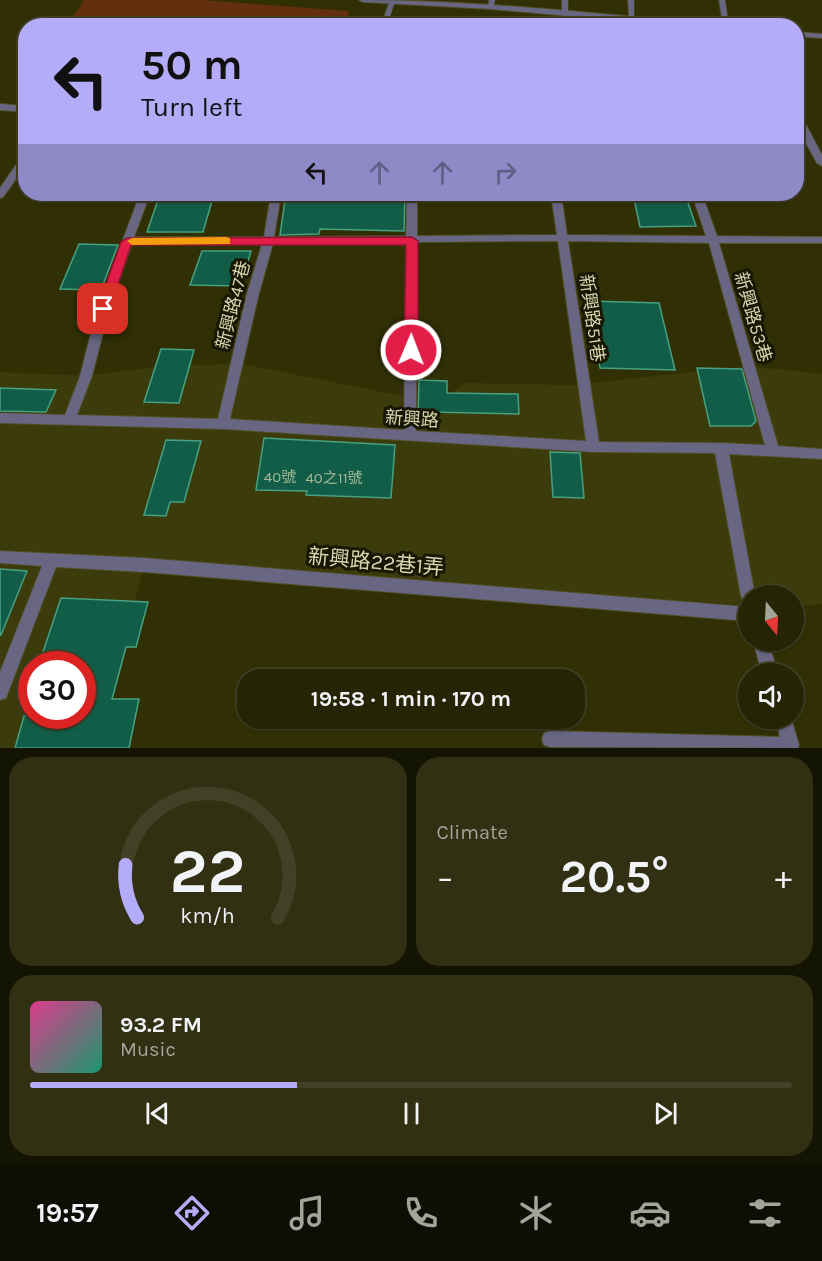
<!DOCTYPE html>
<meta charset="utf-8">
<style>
:root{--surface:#252404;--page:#313013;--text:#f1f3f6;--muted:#a3a49a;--line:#424126;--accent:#b4acf9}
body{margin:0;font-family:Karla,"Noto Sans TC",sans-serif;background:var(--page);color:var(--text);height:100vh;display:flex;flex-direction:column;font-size:22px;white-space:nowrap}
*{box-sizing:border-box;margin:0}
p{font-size:20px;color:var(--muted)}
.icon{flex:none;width:33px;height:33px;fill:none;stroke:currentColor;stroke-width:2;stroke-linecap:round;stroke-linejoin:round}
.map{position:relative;height:748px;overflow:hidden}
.panel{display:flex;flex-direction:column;gap:9px;padding:9px;background:#141402;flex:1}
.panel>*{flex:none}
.guide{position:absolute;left:18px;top:18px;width:786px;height:183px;border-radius:24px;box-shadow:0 2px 4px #0004,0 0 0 2px var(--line);background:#b4acf9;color:#111;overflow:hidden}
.needle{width:39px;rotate:162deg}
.fabs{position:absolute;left:738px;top:585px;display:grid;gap:12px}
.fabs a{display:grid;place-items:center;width:66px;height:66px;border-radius:50%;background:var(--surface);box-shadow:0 2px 4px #0004,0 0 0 2px var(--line);font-size:30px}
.speed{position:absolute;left:18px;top:651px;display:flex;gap:12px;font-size:30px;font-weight:700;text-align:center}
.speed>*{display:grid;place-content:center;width:78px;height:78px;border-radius:50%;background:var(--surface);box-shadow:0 2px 4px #0004,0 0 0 2px var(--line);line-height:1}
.speed .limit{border:9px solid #d22;background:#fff;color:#111}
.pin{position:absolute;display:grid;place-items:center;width:51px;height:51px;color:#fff;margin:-26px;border-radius:12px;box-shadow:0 3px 9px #0006}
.me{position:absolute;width:66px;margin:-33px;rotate:1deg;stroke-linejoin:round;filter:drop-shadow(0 0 4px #0008)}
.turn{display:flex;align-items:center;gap:21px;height:126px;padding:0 24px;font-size:27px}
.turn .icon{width:78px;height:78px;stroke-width:2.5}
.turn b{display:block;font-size:42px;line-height:51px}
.lanes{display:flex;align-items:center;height:57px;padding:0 24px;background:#0003;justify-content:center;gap:30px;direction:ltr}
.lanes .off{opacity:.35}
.big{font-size:45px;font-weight:700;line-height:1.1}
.panel .card{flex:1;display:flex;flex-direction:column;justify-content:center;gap:9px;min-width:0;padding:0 21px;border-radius:24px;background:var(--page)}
.panel .dial{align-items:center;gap:0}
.dial svg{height:156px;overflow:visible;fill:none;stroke:var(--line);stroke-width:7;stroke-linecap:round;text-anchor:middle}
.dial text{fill:var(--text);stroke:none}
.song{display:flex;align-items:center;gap:18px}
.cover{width:72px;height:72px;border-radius:9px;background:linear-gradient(135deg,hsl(330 70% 55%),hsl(160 70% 35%))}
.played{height:6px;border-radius:3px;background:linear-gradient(90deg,var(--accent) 35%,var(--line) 35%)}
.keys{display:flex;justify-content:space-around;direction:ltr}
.heat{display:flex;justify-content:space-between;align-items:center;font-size:33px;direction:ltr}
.panel .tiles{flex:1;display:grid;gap:9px;grid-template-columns:1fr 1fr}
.card:last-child{grid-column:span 2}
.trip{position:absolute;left:237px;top:669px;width:348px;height:60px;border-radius:24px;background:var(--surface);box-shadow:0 2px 4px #0004,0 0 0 2px var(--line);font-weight:700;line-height:60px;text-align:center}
.tab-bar{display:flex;height:96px;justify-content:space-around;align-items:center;background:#0f0e02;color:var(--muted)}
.tab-bar .icon{width:42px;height:42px}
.tab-bar .on{color:var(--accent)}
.tab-bar b{font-size:27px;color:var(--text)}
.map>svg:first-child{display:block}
.built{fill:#3c3b0b;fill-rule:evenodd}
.green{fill:#642f0e}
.building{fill:#125d47;stroke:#46a182;stroke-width:1.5}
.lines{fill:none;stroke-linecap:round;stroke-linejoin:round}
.service-casing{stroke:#4f4e24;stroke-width:1}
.minor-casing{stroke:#4f4e24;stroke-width:2}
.service{fill:#686683;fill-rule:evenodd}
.minor{fill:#686683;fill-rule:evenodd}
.route{fill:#e11d48;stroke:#92132f;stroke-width:1.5}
.slow{fill:#f59e0b}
.labels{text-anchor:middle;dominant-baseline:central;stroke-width:6;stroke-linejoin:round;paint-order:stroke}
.number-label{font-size:15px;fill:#a4b896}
.street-label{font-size:18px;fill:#d5d6b1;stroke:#181700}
.near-street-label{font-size:21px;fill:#d5d6b1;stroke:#181700}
</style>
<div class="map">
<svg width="822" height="748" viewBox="0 0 822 748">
<rect width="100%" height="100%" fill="#313005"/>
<path class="built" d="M237 363 402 396 445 397 466 383 574 385 747 366 822 374V604L794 606V596H748V605L144 565 99 748H0V372L86 376 177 364 210 365ZM32 664H82V716H32Z"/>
<polygon class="green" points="84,0 201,0 349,11 346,25 67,25"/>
<g class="building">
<polygon points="160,194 214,194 203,232 147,232"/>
<polygon points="353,194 405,194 404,231 320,229 319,234 280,235 285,200 352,202"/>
<polygon points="633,194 685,194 696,226 640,227"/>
<polygon points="79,244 118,245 101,290 60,289"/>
<polygon points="202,251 251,251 241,286 190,285"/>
<polygon points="589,301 659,303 675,370 600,368"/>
<polygon points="161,349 194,350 179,403 144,402"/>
<polygon points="697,368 742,369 756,421 751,426 710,426"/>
<polygon points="419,380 447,381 447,393 518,394 519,414 432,412 432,417 418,417"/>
<polygon points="0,388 56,390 46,412 0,411"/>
<polygon points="264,438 395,445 391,498 306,495 307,491 256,490"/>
<polygon points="166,440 201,441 184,502 170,502 166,516 144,515"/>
<polygon points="550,452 580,453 584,498 553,497"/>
<polygon points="0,569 27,571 1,635 0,635"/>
<polygon points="61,598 148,602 136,647 126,647 112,699 139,699 129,748 15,748 24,716 82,716 82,664 39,664"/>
</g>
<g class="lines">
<g class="service-casing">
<g id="service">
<polygon points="390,0 395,1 387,26 381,26"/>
<polygon points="489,0 495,0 493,8 488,7"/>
<polygon points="562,0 568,0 568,14 565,16 562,14"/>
<polygon points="628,0 634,0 634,19 629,18"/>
<polygon points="719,0 725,0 729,26 723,26"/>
</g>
</g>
<g class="minor-casing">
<g id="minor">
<path d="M359 0C478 0 596 14 714 24L718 26H681L491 9 363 2Z"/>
<polygon points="796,32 822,34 822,38 796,36"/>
<polygon points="0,104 26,106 26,112 0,110"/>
<polygon points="801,122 806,125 822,155 822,166 817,163 796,125"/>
<polygon points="26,154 26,165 3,197 0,198 0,188 23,155"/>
<path d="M140 194H150L134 237H264L271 194H281L274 237 406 236 407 194H417V236L557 235 551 194H561L567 235 706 236 692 194H702L717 236 822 237V243H719L778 446 822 449V459L729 454 755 596H748V603L743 601 741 596 715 453 593 452 223 429 0 423V413L65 415 80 376 97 309ZM558 241 586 441 416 431 417 242ZM568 241 709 243 765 445 721 443 599 442ZM273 243H406L404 430 230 419 258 297ZM132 244H262L246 297 218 419 77 415 92 376 109 309Z"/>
<polygon points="0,551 144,558 748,607 748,621 144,572 56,567 6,698 0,700 0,672 42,566 0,563"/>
<polygon points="753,640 768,640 778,674 762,674"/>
<polygon points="775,718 791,718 799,745 798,748 550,747 544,745 542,739 544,733 550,731 780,737"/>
</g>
</g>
<use href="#service" class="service"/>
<use href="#minor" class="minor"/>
</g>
<polygon class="route" points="412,237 418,241 418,350 411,355 404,350 406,245 131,245 110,309 103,314 97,309 121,242 127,238"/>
<polygon class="slow" points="226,237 230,238 230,244 132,245 127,241 132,238"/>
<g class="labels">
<g class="number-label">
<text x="280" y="477">40號</text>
<text x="334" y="478">40之11號</text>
</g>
<g class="street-label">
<text transform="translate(233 305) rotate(-76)">新興路47巷</text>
<text transform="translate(753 317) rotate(74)">新興路53巷</text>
<text transform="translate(592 318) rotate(82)">新興路51巷</text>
<text transform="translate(412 419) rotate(4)">新興路</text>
</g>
<g class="near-street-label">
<text transform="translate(376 562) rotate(5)">新興路22巷1弄</text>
</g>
</g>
</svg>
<div class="fabs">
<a><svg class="needle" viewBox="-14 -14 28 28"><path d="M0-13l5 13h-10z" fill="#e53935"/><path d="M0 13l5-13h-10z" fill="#a3a49a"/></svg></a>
<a><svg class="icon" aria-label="sound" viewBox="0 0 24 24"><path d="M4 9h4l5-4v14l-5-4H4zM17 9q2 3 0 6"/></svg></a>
</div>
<div class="speed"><div class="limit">30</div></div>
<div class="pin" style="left:103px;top:309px;background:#d93025"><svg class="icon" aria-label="arrive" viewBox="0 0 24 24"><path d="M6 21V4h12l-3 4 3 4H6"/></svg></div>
<svg class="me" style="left:411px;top:350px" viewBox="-20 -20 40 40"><circle r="17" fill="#e11d48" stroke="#fff" stroke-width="3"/><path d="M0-11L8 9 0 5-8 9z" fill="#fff"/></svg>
<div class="trip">19:58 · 1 min · 170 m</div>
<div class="guide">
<div class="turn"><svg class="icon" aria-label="left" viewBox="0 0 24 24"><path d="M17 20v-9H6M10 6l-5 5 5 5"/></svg><div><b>50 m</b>Turn left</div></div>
<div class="lanes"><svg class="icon" aria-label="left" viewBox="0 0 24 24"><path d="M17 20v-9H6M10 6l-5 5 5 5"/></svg><svg class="icon off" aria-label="ahead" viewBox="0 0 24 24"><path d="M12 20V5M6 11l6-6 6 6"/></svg><svg class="icon off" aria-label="ahead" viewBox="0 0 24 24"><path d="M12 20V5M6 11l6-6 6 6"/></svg><svg class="icon off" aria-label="right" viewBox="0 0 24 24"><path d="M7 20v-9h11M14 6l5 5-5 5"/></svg></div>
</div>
</div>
<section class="panel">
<div class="tiles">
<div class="card dial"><svg viewBox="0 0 100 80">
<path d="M14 69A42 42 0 1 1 86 69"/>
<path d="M14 69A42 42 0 0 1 8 42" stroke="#b4acf9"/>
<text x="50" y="56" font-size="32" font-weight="700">22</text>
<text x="50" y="72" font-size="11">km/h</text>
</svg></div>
<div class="card"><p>Climate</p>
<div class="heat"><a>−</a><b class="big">20.5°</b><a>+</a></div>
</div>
<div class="card">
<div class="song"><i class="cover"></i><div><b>93.2 FM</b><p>Music</p></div></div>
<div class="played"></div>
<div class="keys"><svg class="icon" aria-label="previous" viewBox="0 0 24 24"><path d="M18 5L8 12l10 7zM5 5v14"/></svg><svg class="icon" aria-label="pause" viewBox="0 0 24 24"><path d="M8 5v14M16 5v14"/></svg><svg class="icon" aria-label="next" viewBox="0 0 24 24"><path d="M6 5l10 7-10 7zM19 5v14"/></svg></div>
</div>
</div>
</section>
<nav class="tab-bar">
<b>19:57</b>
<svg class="icon on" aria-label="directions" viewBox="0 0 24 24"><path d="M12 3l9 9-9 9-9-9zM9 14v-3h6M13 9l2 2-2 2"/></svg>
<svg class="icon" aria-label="music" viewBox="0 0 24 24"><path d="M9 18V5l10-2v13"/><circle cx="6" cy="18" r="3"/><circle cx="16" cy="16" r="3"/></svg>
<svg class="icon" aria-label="phone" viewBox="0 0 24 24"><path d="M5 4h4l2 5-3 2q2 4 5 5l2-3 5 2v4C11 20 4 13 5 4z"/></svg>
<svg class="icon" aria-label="climate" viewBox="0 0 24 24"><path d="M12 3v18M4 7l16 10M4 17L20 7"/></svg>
<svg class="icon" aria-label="car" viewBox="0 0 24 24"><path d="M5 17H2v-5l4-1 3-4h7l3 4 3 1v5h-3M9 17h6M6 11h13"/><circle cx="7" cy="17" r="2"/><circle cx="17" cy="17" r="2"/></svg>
<svg class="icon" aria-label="filters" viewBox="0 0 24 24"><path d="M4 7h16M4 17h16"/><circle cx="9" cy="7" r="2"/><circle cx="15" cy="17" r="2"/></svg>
</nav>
